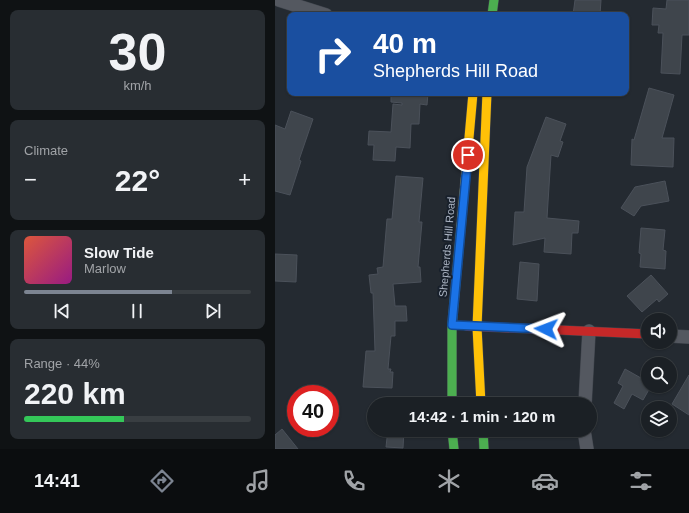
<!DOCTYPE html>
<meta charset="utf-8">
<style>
:root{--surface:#1b2025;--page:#282d32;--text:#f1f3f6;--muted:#a0a3a7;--line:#393e42;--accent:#7c8491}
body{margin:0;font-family:Helvetica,sans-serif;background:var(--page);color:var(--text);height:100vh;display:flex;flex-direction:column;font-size:15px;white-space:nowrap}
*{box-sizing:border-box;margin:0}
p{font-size:13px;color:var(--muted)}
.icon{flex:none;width:22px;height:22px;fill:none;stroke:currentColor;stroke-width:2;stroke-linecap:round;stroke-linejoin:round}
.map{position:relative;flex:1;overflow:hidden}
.side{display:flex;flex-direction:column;gap:10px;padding:10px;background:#0f1214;width:275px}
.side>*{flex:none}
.hud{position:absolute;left:12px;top:12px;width:342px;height:84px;border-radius:8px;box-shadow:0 1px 3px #0004,0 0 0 1px var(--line);background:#1a4fa0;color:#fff;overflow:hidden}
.controls{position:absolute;left:366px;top:313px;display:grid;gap:8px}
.controls a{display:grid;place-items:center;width:36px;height:36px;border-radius:50%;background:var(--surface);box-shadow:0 1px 3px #0004,0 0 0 1px var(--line);font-size:20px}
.speed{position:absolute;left:12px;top:385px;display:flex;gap:8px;font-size:20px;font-weight:700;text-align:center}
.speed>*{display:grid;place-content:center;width:52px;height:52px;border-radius:50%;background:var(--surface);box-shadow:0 1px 3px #0004,0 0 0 1px var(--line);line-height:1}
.speed .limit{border:6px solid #d22;background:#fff;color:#111}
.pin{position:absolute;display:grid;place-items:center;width:34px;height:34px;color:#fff;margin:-17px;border:2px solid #fff;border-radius:50%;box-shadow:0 1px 4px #0007}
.me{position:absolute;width:44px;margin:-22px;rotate:273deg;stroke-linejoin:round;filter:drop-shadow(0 0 3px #0008)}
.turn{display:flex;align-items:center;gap:14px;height:84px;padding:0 20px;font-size:18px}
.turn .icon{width:52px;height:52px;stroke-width:2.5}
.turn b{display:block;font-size:28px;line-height:34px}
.big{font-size:30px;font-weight:700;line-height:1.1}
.side .card{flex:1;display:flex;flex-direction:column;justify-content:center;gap:6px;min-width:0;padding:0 14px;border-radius:8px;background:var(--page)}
.side .dial{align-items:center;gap:0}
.dial b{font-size:52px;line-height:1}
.song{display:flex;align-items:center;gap:12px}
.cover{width:48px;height:48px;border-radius:6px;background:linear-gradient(135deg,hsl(10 70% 55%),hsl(310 70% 35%))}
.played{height:4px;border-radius:2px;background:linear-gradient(90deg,var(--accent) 65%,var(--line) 65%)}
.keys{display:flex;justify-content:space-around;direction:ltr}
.heat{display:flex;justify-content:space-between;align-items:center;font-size:22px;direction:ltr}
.charge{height:6px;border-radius:3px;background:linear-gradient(90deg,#34c759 44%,var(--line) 0)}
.trip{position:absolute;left:92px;top:397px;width:230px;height:40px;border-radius:20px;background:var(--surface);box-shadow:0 1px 3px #0004,0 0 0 1px var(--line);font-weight:700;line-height:40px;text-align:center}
.tabs{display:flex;height:64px;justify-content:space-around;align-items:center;background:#0b0d0f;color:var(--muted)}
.tabs .icon{width:28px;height:28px}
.tabs .current{color:var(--accent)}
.tabs b{font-size:18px;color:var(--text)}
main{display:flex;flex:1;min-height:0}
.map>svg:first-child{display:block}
.building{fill:#3f454c;stroke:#4b515a}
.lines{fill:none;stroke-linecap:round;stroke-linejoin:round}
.street-casing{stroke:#41464e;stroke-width:14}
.fast-casing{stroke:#41464e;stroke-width:10}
.slow-casing{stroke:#41464e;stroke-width:10}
.jam-casing{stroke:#41464e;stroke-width:10}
.street{stroke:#545860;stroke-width:13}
.fast{stroke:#4caf50;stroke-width:9}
.slow{stroke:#ffc107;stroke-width:9}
.jam{stroke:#c62828;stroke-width:9}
.route-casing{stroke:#114b97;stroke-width:10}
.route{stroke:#1a73e8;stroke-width:7}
.labels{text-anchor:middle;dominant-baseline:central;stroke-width:4;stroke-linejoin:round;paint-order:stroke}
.street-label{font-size:11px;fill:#acb5c4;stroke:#18202b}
</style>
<main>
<section class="side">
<div class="card dial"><b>30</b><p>km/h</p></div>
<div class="card"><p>Climate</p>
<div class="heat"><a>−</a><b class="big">22°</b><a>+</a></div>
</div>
<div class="card">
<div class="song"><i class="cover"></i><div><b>Slow Tide</b><p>Marlow</p></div></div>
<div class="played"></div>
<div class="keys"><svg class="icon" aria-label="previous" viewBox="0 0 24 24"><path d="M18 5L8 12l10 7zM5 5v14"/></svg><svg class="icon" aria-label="pause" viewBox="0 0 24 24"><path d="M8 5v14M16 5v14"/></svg><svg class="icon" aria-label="next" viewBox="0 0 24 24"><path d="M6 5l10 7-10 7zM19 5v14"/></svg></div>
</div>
<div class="card"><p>Range · 44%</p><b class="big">220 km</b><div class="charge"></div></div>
</section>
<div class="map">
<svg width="414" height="449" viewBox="0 0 414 449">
<rect width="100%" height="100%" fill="#242a31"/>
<g class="building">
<polygon points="300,0 326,0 325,15 298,15"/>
<polygon points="392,0 414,0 414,35 407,35 405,74 386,73 388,33 383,33 384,25 377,25 378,8 391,9"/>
<polygon points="374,88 399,95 387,138 399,138 398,167 356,165 357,139 359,140"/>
<polygon points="116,93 153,93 152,105 145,104 144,124 136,124 135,148 121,147 120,161 98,160 99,145 93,145 94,131 116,132 118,104 127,105 127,103 116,102"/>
<polygon points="16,111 38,119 24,160 26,161 15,195 0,191 0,125 10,129"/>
<polygon points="271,117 291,124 285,141 288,142 283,157 276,155 272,218 304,221 303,233 297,233 296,254 269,252 270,238 238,245 240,212 249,212 252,167"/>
<polygon points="121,176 148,178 144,222 147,222 143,267 145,267 146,282 118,284 120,306 131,306 132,321 120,321 120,336 116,336 113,369 116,369 115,372 118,372 117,388 88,387 91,351 100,351 98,293 96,293 94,275 103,274 102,268 108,267 112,219 117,219"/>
<polygon points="390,181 394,201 366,206 359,216 346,208 360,187"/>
<polygon points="366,228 390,230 388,250 391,251 390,269 365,267 366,254 364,253"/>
<polygon points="0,254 22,255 21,282 0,281"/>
<polygon points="245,262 264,264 262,301 242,299"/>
<polygon points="376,275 393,294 384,302 382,299 367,312 352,296"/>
<polygon points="350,369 373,382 373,386 376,386 368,400 357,394 349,409 339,403 348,386 343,383"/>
<polygon points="414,375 414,415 397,404"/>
<polygon points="7,429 23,449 0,449 0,435"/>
<polygon points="104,430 129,430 128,448 111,447 112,438"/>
</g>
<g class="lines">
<g class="street-casing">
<g id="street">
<polyline points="4,0 51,15"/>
<polyline points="395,336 414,337"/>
<polyline points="310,404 314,331"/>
<polyline points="309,430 312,449"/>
</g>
</g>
<g class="fast-casing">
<g id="fast">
<polyline points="217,15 219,0"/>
<polyline points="177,404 177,325 186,227"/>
<polyline points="177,430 179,449"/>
<polyline points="208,430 209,449"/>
</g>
</g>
<g class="slow-casing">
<g id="slow">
<polyline points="186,227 198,93"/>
<polyline points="206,404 202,327 212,93"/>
</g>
</g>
<g class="jam-casing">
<polyline id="jam" points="192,326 373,334"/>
</g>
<use href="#street" class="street"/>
<use href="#fast" class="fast"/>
<use href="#slow" class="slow"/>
<use href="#jam" class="jam"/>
</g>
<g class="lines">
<g class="route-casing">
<polyline id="route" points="193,155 177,325 271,329"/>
</g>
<use href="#route" class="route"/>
</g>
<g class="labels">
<g class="street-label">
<text transform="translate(172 247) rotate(-85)">Shepherds Hill Road</text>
</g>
</g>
</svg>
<div class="controls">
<a><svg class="icon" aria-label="sound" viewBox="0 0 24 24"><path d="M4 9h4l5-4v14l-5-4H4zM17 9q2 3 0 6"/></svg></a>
<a><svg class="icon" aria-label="search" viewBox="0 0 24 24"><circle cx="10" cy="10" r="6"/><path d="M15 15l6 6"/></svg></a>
<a><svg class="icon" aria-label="layers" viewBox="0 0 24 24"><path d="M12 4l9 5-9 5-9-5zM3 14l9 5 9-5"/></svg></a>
</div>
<div class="speed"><div class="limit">40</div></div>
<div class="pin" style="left:193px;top:155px;background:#d93025"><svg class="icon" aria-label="arrive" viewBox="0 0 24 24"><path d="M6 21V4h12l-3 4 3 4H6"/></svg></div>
<svg class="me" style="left:271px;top:329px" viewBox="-20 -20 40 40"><path d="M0-17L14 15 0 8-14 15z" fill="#1a73e8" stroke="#fff" stroke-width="4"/></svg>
<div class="trip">14:42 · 1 min · 120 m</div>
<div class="hud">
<div class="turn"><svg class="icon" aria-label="right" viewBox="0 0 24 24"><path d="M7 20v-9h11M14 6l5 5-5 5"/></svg><div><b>40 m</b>Shepherds Hill Road</div></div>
</div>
</div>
</main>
<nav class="tabs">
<b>14:41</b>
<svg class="icon current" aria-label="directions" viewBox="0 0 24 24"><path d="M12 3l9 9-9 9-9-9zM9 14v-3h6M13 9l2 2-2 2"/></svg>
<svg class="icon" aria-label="music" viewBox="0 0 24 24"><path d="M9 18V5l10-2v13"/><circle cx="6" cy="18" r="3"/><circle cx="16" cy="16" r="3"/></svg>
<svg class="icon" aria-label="phone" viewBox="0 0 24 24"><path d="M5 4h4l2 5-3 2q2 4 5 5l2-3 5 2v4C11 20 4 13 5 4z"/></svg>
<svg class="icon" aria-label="climate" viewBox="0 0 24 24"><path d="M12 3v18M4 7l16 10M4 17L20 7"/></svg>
<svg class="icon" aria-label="car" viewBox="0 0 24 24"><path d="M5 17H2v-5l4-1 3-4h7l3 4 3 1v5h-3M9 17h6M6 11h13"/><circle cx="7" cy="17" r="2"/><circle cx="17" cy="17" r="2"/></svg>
<svg class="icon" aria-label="filters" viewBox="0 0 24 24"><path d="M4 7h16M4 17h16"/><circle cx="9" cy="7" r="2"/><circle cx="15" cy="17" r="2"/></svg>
</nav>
